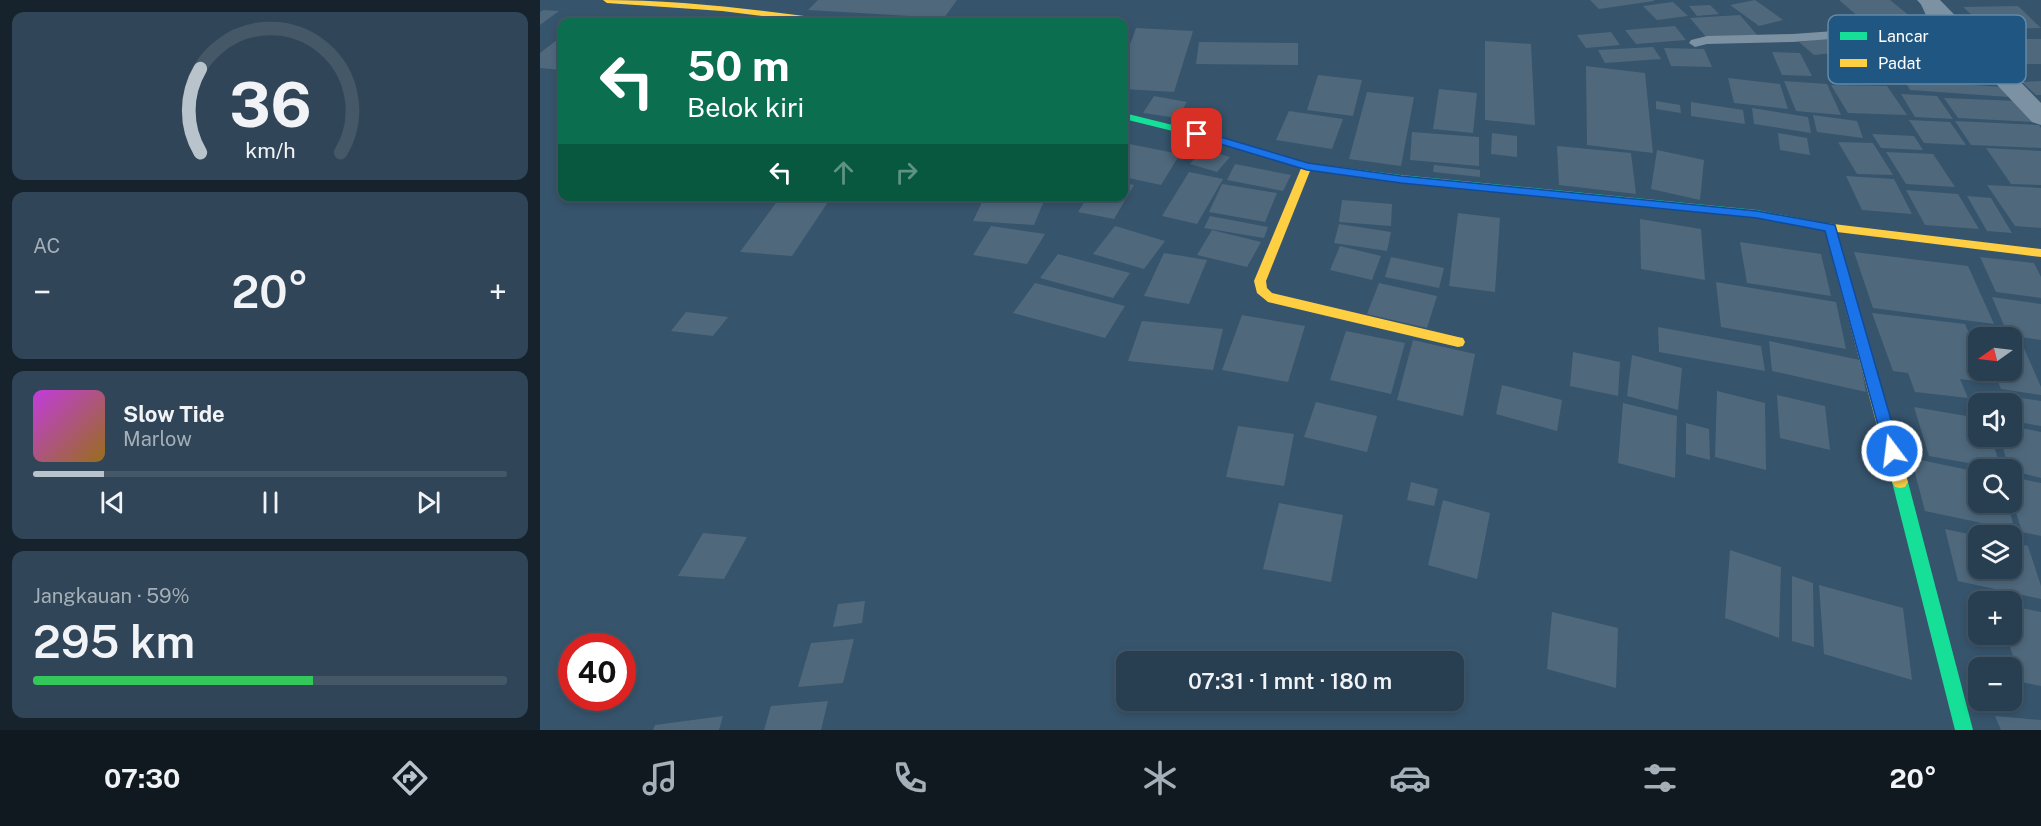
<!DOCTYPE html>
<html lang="id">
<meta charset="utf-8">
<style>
:root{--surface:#283f51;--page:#304658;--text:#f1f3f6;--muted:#a5afb7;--line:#445868;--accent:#b9c3cc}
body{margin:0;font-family:"Public Sans",sans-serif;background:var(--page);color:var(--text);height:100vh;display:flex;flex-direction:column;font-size:22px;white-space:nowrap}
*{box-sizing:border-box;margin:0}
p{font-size:20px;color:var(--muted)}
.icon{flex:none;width:33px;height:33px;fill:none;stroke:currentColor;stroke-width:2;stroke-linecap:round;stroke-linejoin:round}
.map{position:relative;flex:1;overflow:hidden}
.sheet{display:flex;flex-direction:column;gap:12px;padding:12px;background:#16232d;width:540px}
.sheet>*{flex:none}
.hud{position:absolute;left:18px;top:18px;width:570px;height:183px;border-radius:12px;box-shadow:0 3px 9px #0003,0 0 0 2px var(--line);background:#0b6e4f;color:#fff;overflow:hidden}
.needle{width:39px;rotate:256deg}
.tools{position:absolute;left:1428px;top:327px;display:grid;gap:12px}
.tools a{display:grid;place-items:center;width:54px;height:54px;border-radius:12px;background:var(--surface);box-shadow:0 3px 9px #0003,0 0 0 2px var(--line);font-size:30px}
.speed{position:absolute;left:18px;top:633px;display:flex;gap:12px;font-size:30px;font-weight:700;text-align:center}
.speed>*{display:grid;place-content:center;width:78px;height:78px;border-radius:50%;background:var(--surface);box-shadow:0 3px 9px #0003,0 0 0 2px var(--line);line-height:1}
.speed .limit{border:9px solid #d22;background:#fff;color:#111}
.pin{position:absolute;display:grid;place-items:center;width:51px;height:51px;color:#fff;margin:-26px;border-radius:12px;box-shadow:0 3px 9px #0006}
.me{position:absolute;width:66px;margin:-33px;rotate:345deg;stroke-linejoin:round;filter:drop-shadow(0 0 4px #0008)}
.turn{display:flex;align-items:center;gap:21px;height:126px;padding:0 30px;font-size:27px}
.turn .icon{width:78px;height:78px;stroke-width:2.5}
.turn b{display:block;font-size:42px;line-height:51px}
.lanes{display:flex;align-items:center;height:57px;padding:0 30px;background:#0003;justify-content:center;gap:30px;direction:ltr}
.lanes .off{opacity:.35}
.big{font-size:45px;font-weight:600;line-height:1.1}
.sheet .card{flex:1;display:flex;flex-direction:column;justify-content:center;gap:9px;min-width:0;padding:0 21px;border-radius:12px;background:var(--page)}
.sheet .dial{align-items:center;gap:0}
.dial svg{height:156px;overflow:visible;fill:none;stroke:var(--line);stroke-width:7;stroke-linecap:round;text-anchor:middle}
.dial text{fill:var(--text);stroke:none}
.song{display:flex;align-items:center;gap:18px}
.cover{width:72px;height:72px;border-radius:9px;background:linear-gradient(135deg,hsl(290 70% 55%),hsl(40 70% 35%))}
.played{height:6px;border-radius:3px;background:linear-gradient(90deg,var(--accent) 15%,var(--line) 15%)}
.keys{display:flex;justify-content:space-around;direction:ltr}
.heat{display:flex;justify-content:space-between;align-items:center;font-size:33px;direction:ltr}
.charge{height:9px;border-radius:4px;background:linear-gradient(90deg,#34c759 59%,var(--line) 0)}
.trip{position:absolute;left:576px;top:651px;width:348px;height:60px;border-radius:12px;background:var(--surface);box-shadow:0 3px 9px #0003,0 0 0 2px var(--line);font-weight:600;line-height:60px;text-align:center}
.dock{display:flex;height:96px;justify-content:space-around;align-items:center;background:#101920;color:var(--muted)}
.dock .icon{width:42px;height:42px}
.dock .current{color:var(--accent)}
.dock b{font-size:27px;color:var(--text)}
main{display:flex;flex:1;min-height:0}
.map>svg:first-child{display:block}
.building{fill:#4f687c}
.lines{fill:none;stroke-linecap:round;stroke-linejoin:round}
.lane{fill:#7c91a2;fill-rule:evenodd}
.street{fill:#7c91a2;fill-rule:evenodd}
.fast{fill:#16e098;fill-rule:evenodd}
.slow{fill:#ffcf43;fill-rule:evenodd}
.route{fill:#1a73e8;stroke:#114b97;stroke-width:1.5}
.key{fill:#205782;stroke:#6389a8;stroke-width:1.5}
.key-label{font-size:16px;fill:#fff}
</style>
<main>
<section class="sheet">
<div class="card dial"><svg viewBox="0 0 100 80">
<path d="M14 69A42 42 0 1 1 86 69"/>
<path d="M14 69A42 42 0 0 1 14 26" stroke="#b9c3cc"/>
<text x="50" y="56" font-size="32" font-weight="700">36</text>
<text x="50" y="72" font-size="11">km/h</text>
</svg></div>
<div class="card"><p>AC</p>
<div class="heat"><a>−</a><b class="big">20°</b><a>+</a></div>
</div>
<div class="card">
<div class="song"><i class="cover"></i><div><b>Slow Tide</b><p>Marlow</p></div></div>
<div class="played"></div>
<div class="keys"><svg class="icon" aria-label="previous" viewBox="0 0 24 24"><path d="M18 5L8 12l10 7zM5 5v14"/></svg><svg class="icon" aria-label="pause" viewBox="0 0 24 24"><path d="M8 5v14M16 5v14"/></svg><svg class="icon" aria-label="next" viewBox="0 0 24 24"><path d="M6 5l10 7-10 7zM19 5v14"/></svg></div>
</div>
<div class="card"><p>Jangkauan · 59%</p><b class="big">295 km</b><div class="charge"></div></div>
</section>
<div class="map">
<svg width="1501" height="730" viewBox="0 0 1501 730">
<rect width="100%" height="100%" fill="#36546c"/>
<g class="building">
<polygon points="278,0 417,0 404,18 268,10"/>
<polygon points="1050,0 1114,0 1114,1 1059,9"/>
<polygon points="1215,0 1243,20 1219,26 1190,5"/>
<polygon points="1299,0 1350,0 1381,25 1333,29"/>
<polygon points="1133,2 1148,16 1117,20 1103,6"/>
<polygon points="1170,5 1179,14 1157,16 1149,6"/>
<polygon points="1478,6 1501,28 1447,29 1423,7"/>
<polygon points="3,10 19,11 0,25 0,12"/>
<polygon points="1200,15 1217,35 1166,37 1150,18"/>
<polygon points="1135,26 1146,40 1096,44 1085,30"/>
<polygon points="596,28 653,31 634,92 584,89 584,61"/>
<polygon points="1071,32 1080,45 1046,48 1037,35"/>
<polygon points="22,36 22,70 0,68 0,53"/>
<polygon points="1297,37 1312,51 1274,55 1259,42"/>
<polygon points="1457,39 1501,39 1501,64 1481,64"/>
<polygon points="945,41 991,44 995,125 945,120"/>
<polygon points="659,42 758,43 758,65 656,64"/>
<polygon points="1113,47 1121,59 1065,63 1058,50"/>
<polygon points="1124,48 1164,49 1172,67 1131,66"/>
<polygon points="1232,52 1260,53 1272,76 1242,75"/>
<polygon points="1046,66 1105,73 1113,153 1047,145"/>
<polygon points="778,75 822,80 813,116 767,110"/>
<polygon points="1188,78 1240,84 1248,109 1194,103"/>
<polygon points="1364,80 1462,87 1469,97 1370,90"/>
<polygon points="1244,81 1287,84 1301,115 1256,111"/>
<polygon points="1501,81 1501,95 1496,95 1482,82"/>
<polygon points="1291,85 1347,86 1367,115 1308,113"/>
<polygon points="899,89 937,93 933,133 893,129"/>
<polygon points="827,92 874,97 861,166 809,159"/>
<polygon points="1361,94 1397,96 1413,119 1375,117"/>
<polygon points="614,96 647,102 637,118 603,113"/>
<polygon points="1404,98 1478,101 1495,122 1418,118"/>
<polygon points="1116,101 1140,105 1141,113 1116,109"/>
<polygon points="1151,102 1203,110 1205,124 1151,116"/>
<polygon points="1212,108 1268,117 1271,133 1214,124"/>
<polygon points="749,111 803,119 792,149 736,140"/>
<polygon points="1273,115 1317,121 1323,138 1277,132"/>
<polygon points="1369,120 1410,122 1426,145 1384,143"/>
<polygon points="1415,121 1499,125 1501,128 1501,148 1431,145"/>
<polygon points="872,132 939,137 939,166 870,160"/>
<polygon points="952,133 977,136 977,157 951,154"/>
<polygon points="1238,133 1267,138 1270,155 1240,150"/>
<polygon points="1332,134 1374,136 1383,150 1341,148"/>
<polygon points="1298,142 1333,143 1353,175 1317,174"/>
<polygon points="584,143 640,154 621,185 584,177"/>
<polygon points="1017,146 1091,153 1096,194 1019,185"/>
<polygon points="1446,148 1501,151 1501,185 1471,184"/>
<polygon points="663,149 690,157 677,172 650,164"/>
<polygon points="1117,150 1164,160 1160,200 1111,189"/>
<polygon points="1346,152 1393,154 1415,187 1366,184"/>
<polygon points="695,164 751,175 743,191 687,180"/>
<polygon points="894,165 940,170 940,177 893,172"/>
<polygon points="649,172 683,179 657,224 622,216"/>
<polygon points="1306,176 1354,179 1372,214 1322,210"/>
<polygon points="584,183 594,185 574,219 538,212 548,196 584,196"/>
<polygon points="682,184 737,193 725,222 669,212"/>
<polygon points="1447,185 1501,188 1501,228 1475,226"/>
<polygon points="1366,190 1418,194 1439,229 1385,225"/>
<polygon points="241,196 292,196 252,256 200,252"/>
<polygon points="445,196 506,196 494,225 433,221"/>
<polygon points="1427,196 1451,198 1472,233 1447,231"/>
<polygon points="802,200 852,204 851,226 799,222"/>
<polygon points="918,213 960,218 955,292 909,286"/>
<polygon points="670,216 728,227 724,238 664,228"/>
<polygon points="1100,219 1161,229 1165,280 1101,269"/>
<polygon points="799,224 851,232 847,251 794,243"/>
<polygon points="451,226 505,234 487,264 433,255"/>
<polygon points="575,226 625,241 604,269 553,254"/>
<polygon points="672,230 721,242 707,267 657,255"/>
<polygon points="1200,242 1281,254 1291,296 1207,283"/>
<polygon points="800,246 841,256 832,280 790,270"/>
<polygon points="1314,252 1428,266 1454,324 1333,308"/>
<polygon points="624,253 667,260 649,304 604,296"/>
<polygon points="518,254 590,273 573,298 500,278"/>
<polygon points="851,257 904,268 899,288 845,277"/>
<polygon points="1440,257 1494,263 1501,277 1501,298 1456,292"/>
<polygon points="1176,282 1296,302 1306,349 1181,327"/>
<polygon points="495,283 585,306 565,338 473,313"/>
<polygon points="839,283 897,296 887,328 827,314"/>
<polygon points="1452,297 1501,304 1501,340 1468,335"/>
<polygon points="146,312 188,317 173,336 131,331"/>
<polygon points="1332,313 1425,324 1438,354 1438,370 1446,370 1452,383 1420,379 1428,398 1375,392 1368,373 1353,371"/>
<polygon points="702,315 765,326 748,382 682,370"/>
<polygon points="602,321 683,329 673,370 588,361"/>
<polygon points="1118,327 1221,346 1225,371 1119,352"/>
<polygon points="806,331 865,343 851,394 790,380"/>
<polygon points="1472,338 1480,339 1501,387 1501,395 1461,389 1453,370 1472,370"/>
<polygon points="873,340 935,354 923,416 857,400"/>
<polygon points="1229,341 1320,360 1326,392 1232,371"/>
<polygon points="1033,352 1080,362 1078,396 1030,386"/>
<polygon points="1092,355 1142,368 1138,410 1087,396"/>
<polygon points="962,385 1022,400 1017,431 956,414"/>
<polygon points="1177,391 1225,403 1226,470 1175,457"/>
<polygon points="1444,392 1501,401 1501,426 1472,421 1472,404 1448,404"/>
<polygon points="1237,395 1285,406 1290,450 1240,438"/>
<polygon points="776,402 837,416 827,452 764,437"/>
<polygon points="1083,403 1137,416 1135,478 1078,463"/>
<polygon points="1374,407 1438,418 1438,436 1450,436 1462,469 1389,456"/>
<polygon points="1146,423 1169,429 1170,460 1146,454"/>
<polygon points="698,426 754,434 744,486 686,477"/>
<polygon points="1472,426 1501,432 1501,478 1470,470 1459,436 1472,436"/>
<polygon points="1371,458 1438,472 1438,502 1467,502 1475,530 1385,511"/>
<polygon points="1472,477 1501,483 1501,536 1482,532 1472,500"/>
<polygon points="871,482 898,489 894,506 867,500"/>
<polygon points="903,500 950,513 937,579 888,565"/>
<polygon points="739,503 803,515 791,582 723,569"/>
<polygon points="1405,529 1438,536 1438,568 1472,568 1472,542 1488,546 1501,586 1501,599 1418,581"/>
<polygon points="163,533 207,537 184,579 138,576"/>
<polygon points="1190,550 1241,567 1239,638 1185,618"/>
<polygon points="1252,576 1273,583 1274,647 1252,641"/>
<polygon points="1279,585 1363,608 1372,680 1284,654"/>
<polygon points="325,601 322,623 293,627 298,604"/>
<polygon points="1472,606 1501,612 1501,686 1481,682 1466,634 1472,634"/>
<polygon points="1012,612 1078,628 1076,688 1007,669"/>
<polygon points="314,639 303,683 258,687 271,643"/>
<polygon points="288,701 281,730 224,730 231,706"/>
<polygon points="183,716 179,730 113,730 115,725"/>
<polygon points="1455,716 1501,720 1501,730 1461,730"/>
</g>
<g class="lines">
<polygon class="lane" points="1379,0 1391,0 1404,27 1402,30 1253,42 1167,44 1155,47 1149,43 1151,40 1167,36 1253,34 1390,24"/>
<polygon class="street" points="1377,0 1400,0 1501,103 1501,125 1492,122"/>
<g class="fast">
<polygon points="584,113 661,132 768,163 861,175 1217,210 1285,223 1291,227 1285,231 1217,218 861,183 767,169 653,136 584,119"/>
<polygon points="1360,476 1365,477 1368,482 1433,730 1415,730 1352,482 1355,477"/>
</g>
<g class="slow">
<path d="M63 0C138 0 212 9 287 19L292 22H270L182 11 67 3Z"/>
<polygon points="767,163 772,166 726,281 727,288 732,293 918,337 923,338 925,342 923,346 918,347 728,302 717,293 714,281 762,166"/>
<polygon points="1285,223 1501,249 1501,257 1297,232 1368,482 1365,487 1360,488 1355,487 1352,482 1285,231 1279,227"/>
</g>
</g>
<polygon class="route" points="657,130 768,163 861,176 1217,211 1295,225 1360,451 1357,456 1352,458 1347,456 1345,451 1285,231 1217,218 861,183 767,170 654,136 652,134"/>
<rect x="1288" y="15" width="198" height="69" rx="9" class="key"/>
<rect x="1300" y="32" width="27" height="8" fill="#16e098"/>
<rect x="1300" y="59" width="27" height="8" fill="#ffcf43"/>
<g class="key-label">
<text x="1338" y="42">Lancar</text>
<text x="1338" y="69">Padat</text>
</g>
</svg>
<div class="tools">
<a><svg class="needle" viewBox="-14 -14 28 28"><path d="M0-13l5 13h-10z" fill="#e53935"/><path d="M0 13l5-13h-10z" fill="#a5afb7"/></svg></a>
<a><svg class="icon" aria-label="sound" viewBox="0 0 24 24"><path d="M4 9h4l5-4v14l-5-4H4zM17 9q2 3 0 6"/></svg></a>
<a><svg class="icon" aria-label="search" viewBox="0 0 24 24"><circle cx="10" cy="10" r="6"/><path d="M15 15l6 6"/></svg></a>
<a><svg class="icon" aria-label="layers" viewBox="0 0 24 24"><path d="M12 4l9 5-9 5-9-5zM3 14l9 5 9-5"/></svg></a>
<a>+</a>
<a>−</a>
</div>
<div class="speed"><div class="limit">40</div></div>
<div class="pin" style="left:657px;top:134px;background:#d93025"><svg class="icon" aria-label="arrive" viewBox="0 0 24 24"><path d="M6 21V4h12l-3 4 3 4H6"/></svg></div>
<svg class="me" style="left:1352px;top:451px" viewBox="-20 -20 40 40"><circle r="17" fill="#1a73e8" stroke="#fff" stroke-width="3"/><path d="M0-11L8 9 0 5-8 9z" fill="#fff"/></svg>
<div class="trip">07:31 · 1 mnt · 180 m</div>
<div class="hud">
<div class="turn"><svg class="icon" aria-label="left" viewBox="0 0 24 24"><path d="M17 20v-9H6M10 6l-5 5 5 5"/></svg><div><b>50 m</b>Belok kiri</div></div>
<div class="lanes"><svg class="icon" aria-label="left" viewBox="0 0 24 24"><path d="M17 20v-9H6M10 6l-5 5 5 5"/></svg><svg class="icon off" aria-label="ahead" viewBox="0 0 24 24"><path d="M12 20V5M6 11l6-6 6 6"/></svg><svg class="icon off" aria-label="right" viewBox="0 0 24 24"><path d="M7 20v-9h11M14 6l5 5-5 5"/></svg></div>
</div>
</div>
</main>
<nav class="dock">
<b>07:30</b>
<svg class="icon current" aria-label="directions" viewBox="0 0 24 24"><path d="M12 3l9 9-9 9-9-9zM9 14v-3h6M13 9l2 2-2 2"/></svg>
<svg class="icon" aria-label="music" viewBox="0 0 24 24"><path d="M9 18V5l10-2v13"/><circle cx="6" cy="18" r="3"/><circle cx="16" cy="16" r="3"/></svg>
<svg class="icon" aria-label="phone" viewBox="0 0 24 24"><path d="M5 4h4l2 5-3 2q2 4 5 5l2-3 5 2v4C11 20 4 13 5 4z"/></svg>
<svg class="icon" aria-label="climate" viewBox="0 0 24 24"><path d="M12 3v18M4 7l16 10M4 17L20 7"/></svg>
<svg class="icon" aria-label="car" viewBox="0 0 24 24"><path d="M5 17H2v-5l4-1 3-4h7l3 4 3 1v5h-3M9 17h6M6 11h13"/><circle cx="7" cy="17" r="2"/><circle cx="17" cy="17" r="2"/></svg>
<svg class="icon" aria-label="filters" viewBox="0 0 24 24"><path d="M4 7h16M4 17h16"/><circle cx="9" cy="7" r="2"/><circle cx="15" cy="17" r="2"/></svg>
<b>20°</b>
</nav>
